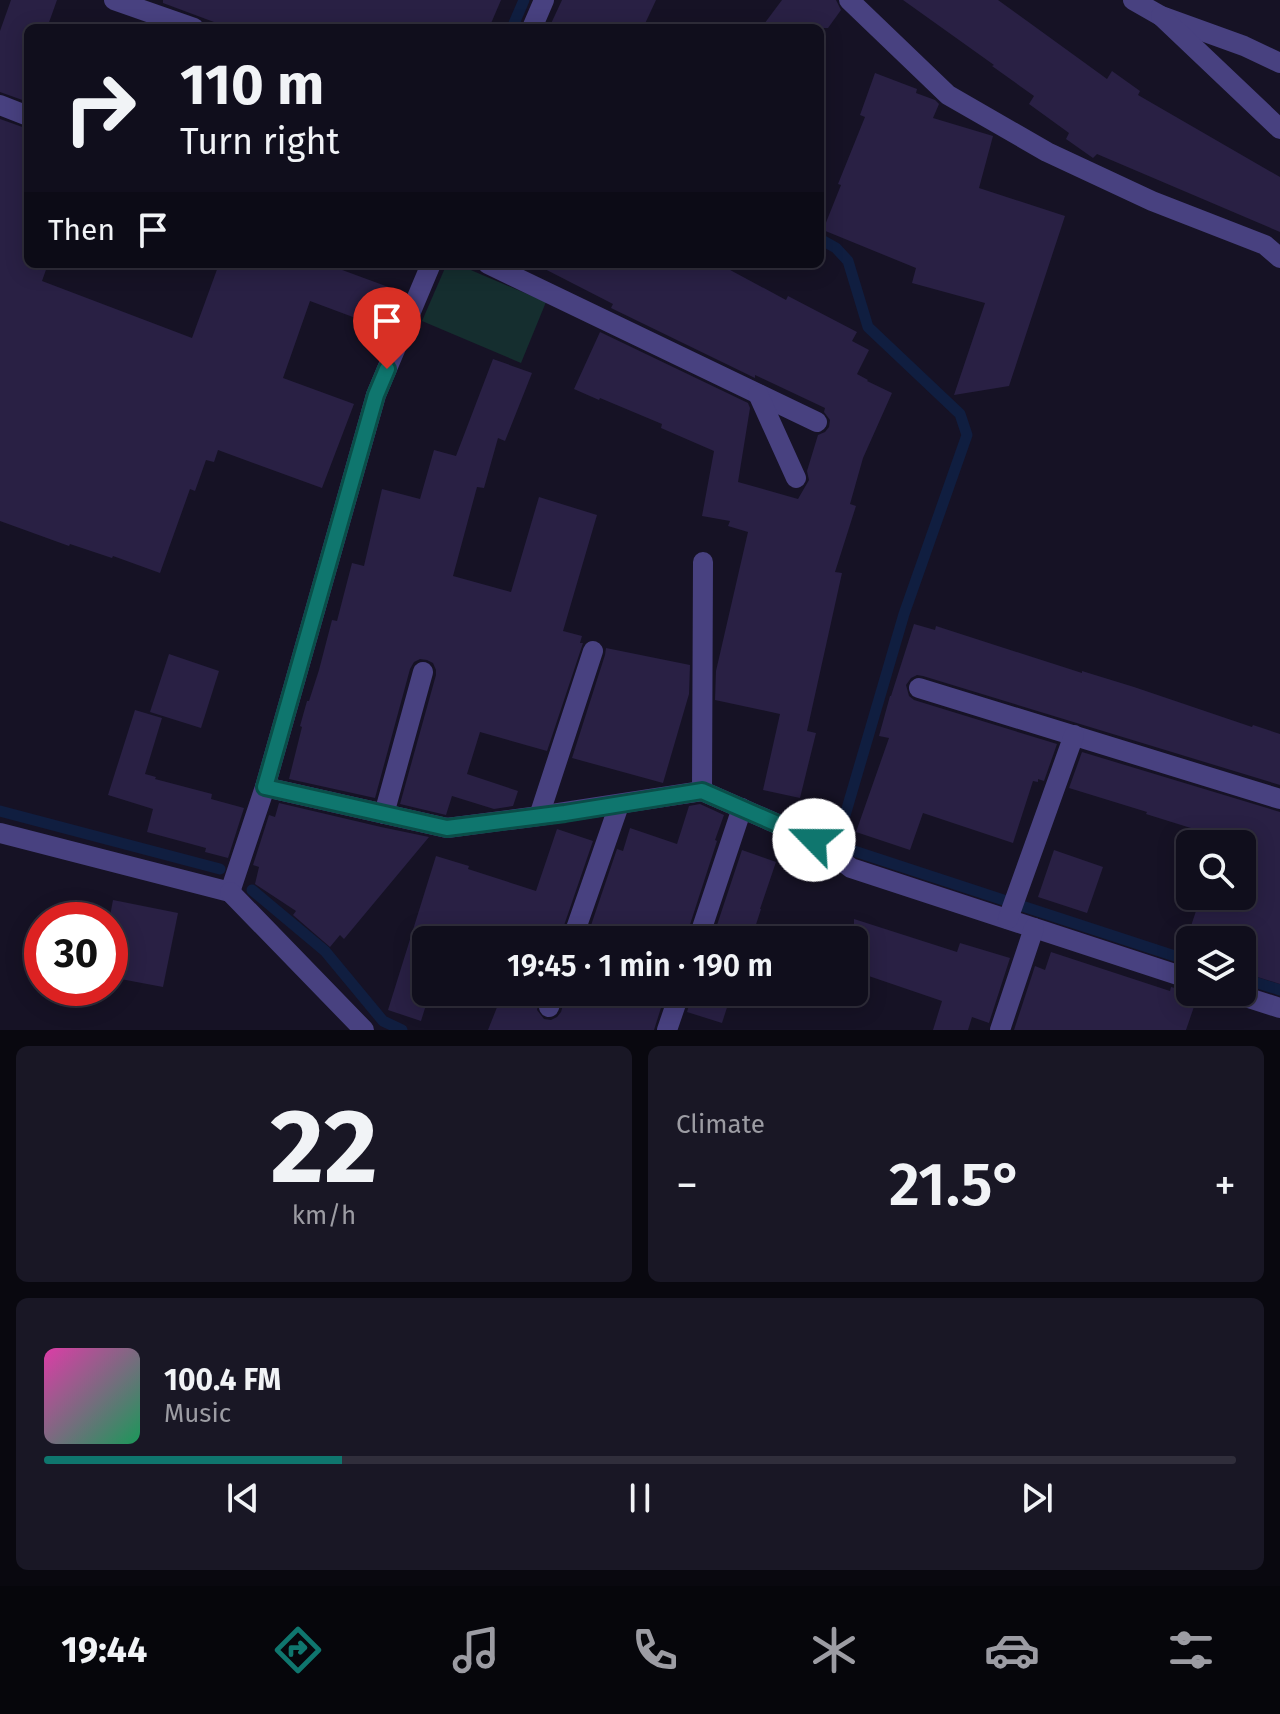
<!DOCTYPE html>
<meta charset="utf-8">
<style>
:root{--surface:#100e1c;--page:#191725;--text:#f1f3f6;--muted:#9c9ca3;--line:#302e3b;--accent:#0f766e}
body{margin:0;font-family:"Fira Sans",sans-serif;background:var(--page);color:var(--text);height:100vh;display:flex;flex-direction:column;font-size:30px;white-space:nowrap}
*{box-sizing:border-box;margin:0}
p{font-size:26px;color:var(--muted)}
.icon{flex:none;width:44px;height:44px;fill:none;stroke:currentColor;stroke-width:2;stroke-linecap:round;stroke-linejoin:round}
.map{position:relative;height:1030px;overflow:hidden}
.panel{display:flex;flex-direction:column;gap:16px;padding:16px;background:#09080f;flex:1}
.panel>*{flex:none}
.banner{position:absolute;left:24px;top:24px;width:800px;height:244px;border-radius:12px;box-shadow:0 4px 20px #0003,0 0 0 2px var(--line);background:#100e1c;color:var(--text);overflow:hidden}
.fabs{position:absolute;left:1176px;top:830px;display:grid;gap:16px}
.fabs a{display:grid;place-items:center;width:80px;height:80px;border-radius:12px;background:var(--surface);box-shadow:0 4px 20px #0003,0 0 0 2px var(--line);font-size:40px}
.speed{position:absolute;left:24px;top:902px;display:flex;gap:16px;font-size:40px;font-weight:700;text-align:center}
.speed>*{display:grid;place-content:center;width:104px;height:104px;border-radius:50%;background:var(--surface);box-shadow:0 4px 20px #0003,0 0 0 2px var(--line);line-height:1}
.speed .limit{border:12px solid #d22;background:#fff;color:#111}
.pin{position:absolute;display:grid;place-items:center;width:68px;height:68px;color:#fff;margin:-82px -34px;border-radius:50% 50% 50% 0;rotate:-45deg;box-shadow:0 0 8px #0007}
.pin .icon{rotate:45deg}
.me{position:absolute;width:88px;margin:-44px;rotate:293deg;stroke-linejoin:round;filter:drop-shadow(0 0 6px #0008)}
.turn{display:flex;align-items:center;gap:28px;height:168px;padding:0 24px;font-size:36px}
.turn .icon{width:104px;height:104px;stroke-width:2.5}
.turn b{display:block;font-size:56px;line-height:68px}
.then{display:flex;align-items:center;height:76px;padding:0 24px;background:#0003;gap:16px;font-size:30px}
.big{font-size:60px;font-weight:600;line-height:1.1}
.panel .widget{flex:1;display:flex;flex-direction:column;justify-content:center;gap:12px;min-width:0;padding:0 28px;border-radius:12px;background:var(--page)}
.panel .dial{align-items:center;gap:0}
.dial b{font-size:104px;line-height:1}
.song{display:flex;align-items:center;gap:24px}
.cover{width:96px;height:96px;border-radius:12px;background:linear-gradient(135deg,hsl(320 70% 55%),hsl(150 70% 35%))}
.played{height:8px;border-radius:4px;background:linear-gradient(90deg,var(--accent) 25%,var(--line) 25%)}
.keys{display:flex;justify-content:space-around;direction:ltr}
.heat{display:flex;justify-content:space-between;align-items:center;font-size:44px;direction:ltr}
.panel .tiles{flex:1;display:grid;gap:16px;grid-template-columns:1fr 1fr}
.widget:last-child{grid-column:span 2}
.trip{position:absolute;left:412px;top:926px;width:456px;height:80px;border-radius:12px;background:var(--surface);box-shadow:0 4px 20px #0003,0 0 0 2px var(--line);font-weight:600;line-height:80px;text-align:center}
.menu{display:flex;height:128px;justify-content:space-around;align-items:center;background:#06060b;color:var(--muted)}
.menu .icon{width:56px;height:56px}
.menu .on{color:var(--accent)}
.menu b{font-size:36px;color:var(--text)}
.map>svg:first-child{display:block}
.green{fill:#152e2f}
.lines{fill:none;stroke-linecap:round;stroke-linejoin:round}
.stream{stroke:#101e40;stroke-width:11}
.building{fill:#292044}
.lane{stroke:#484180;stroke-width:20}
.street{stroke:#484180;stroke-width:20}
.route-casing{stroke:#0a4d48;stroke-width:20}
.route{stroke:#0f766e;stroke-width:14}
</style>
<div class="map">
<svg width="1280" height="1030" viewBox="0 0 1280 1030">
<rect width="100%" height="100%" fill="#161225"/>
<polygon class="green" points="459,265 546,302 521,363 422,321 445,268"/>
<g class="lines">
<g class="stream">
<polyline points="512,28 524,0"/>
<polyline points="820,239 836,248 848,261 868,327 960,414 967,435 904,614 841,829 842,836 848,849 1190,961"/>
<polyline points="0,811 220,869"/>
<polyline points="252,890 325,951 383,1021 402,1030"/>
<polyline points="1242,978 1280,990"/>
</g>
</g>
<g class="building">
<polygon points="11,0 57,0 47,28 28,28 28,102 0,92 0,31"/>
<polygon points="163,0 501,0 489,28 230,28 163,3"/>
<polygon points="562,0 656,0 643,28 549,28"/>
<polygon points="782,0 836,0 841,10 828,28 761,28"/>
<polygon points="903,0 998,0 1107,79 1112,71 1140,91 1138,95 1280,177 1280,232 1097,154 1093,158 1066,139 1069,133 1029,104 1034,96 992,66 994,65"/>
<polygon points="875,73 917,89 916,93 935,100 939,104 933,118 993,136 979,188 1065,216 1009,386 954,395 985,303 912,283 916,268 823,230 841,185 838,184 865,117 860,115"/>
<polygon points="0,119 28,129 28,264 48,264 42,281 192,338 219,264 326,264 391,288 377,326 310,301 283,378 354,404 322,488 218,450 214,462 206,460 195,491 190,489 160,573 113,556 112,558 70,544 69,546 0,521"/>
<polygon points="535,264 719,264 786,300 788,296 857,332 852,341 869,350 857,374 868,380 867,381 892,393 863,458 850,504 856,506 835,572 842,573 807,731 816,733 800,798 763,790 780,714 715,700 716,671 748,532 728,526 730,521 702,516 714,451 661,428 662,424 600,398 599,400 574,389 600,332 748,403 750,408 738,482 798,499 809,480 807,471 818,435 825,432 829,427 830,420 824,412 825,408 755,375 755,378 611,308 613,304"/>
<polygon points="493,359 532,373 505,441 498,438 484,488 477,487 453,576 511,592 539,497 597,515 563,631 582,636 580,643 583,643 547,751 480,732 467,774 518,791 513,806 494,809 452,796 446,815 400,804 436,675 436,670 433,663 427,660 420,659 414,662 410,669 375,798 289,779 302,727 300,726 307,701 309,701 319,670 332,620 337,621 352,563 364,566 382,489 420,499 434,450 456,456"/>
<polygon points="914,624 935,630 936,626 1082,673 1082,671 1134,687 1252,727 1253,725 1280,734 1280,785 923,676 917,675 911,678 906,685 909,696 914,700 1057,744 1044,781 1038,779 1038,782 1033,781 1013,843 923,813 910,850 856,832 889,738 879,736 890,696 891,696"/>
<polygon points="606,648 690,665 689,694 663,783 572,758 605,655"/>
<polygon points="169,654 219,671 201,728 150,712"/>
<polygon points="135,710 162,718 145,774 156,777 155,779 212,794 211,799 244,808 228,858 205,852 206,848 147,832 153,809 108,795"/>
<polygon points="1082,752 1280,812 1280,984 1242,972 1242,940 1190,940 1190,965 1179,962 1201,896 1242,896 1242,844 1146,814 1147,812 1069,788"/>
<polygon points="279,803 381,827 429,837 344,939 340,935 330,947 293,915 296,911 255,884 259,867 253,865 269,815 275,817"/>
<polygon points="700,804 724,815 715,840 717,841 685,940 586,940 617,849 623,851 630,828 677,844 689,806"/>
<polygon points="557,829 593,841 559,940 426,940 426,992 430,992 421,1021 388,1010 436,856 469,866 468,869 536,891"/>
<polygon points="742,850 776,862 760,909 761,909 751,940 712,940"/>
<polygon points="1054,850 1103,867 1087,913 1038,897"/>
<polygon points="113,900 178,913 163,987 110,977 110,916"/>
<polygon points="854,919 957,952 960,943 1010,958 989,1023 972,1017 968,1030 933,1030 942,1001 854,971"/>
<polygon points="1051,952 1170,991 1171,987 1186,991 1199,992 1186,1030 1014,1030 1035,966 1045,970"/>
<polygon points="503,992 540,992 537,1010 544,1019 551,1020 557,1017 561,1012 567,992 666,992 654,1030 488,1030"/>
<polygon points="693,992 732,992 722,1023 687,1012"/>
</g>
<g class="lines">
<g class="lane">
<polyline points="114,0 194,28"/>
<polyline points="1133,0 1161,16 1244,46 1280,63"/>
<polyline points="1161,16 1280,129"/>
<polyline points="0,105 28,116"/>
<polyline points="488,264 817,422"/>
<polyline points="758,394 796,478"/>
<polyline points="384,814 423,672"/>
</g>
<g class="street">
<polyline points="849,0 948,95 1047,152 1152,201 1265,245 1280,258"/>
<polyline points="532,28 544,0"/>
<polyline points="919,688 1280,799"/>
<polyline points="265,787 447,828 539,816 702,791 814,840 851,868 1190,979"/>
<polyline points="702,791 703,562"/>
<polyline points="539,816 593,651"/>
<polyline points="0,833 230,892 265,787 376,395 431,264"/>
<polyline points="230,892 364,1030"/>
<polyline points="1008,919 1074,735"/>
<polyline points="572,940 619,805"/>
<polyline points="698,940 742,808"/>
<polyline points="1230,992 1280,1008"/>
<polyline points="549,1007 554,992"/>
<polyline points="667,1030 680,992"/>
<polyline points="1000,1030 1034,928"/>
</g>
</g>
<g class="lines">
<g class="route-casing">
<polyline id="route" points="387,369 376,395 265,787 447,828 565,813 702,791 814,840"/>
</g>
<use href="#route" class="route"/>
</g>
</svg>
<div class="fabs">
<a><svg class="icon" aria-label="search" viewBox="0 0 24 24"><circle cx="10" cy="10" r="6"/><path d="M15 15l6 6"/></svg></a>
<a><svg class="icon" aria-label="layers" viewBox="0 0 24 24"><path d="M12 4l9 5-9 5-9-5zM3 14l9 5 9-5"/></svg></a>
</div>
<div class="speed"><div class="limit">30</div></div>
<div class="pin" style="left:387px;top:369px;background:#d93025"><svg class="icon" aria-label="arrive" viewBox="0 0 24 24"><path d="M6 21V4h12l-3 4 3 4H6"/></svg></div>
<svg class="me" style="left:814px;top:840px" viewBox="-20 -20 40 40"><circle r="19" fill="#fff"/><path d="M0-13L10 11 0 6-10 11z" fill="#0f766e"/></svg>
<div class="trip">19:45 · 1 min · 190 m</div>
<div class="banner">
<div class="turn"><svg class="icon" aria-label="right" viewBox="0 0 24 24"><path d="M7 20v-9h11M14 6l5 5-5 5"/></svg><div><b>110 m</b>Turn right</div></div>
<div class="then">Then<svg class="icon" aria-label="arrive" viewBox="0 0 24 24"><path d="M6 21V4h12l-3 4 3 4H6"/></svg></div>
</div>
</div>
<section class="panel">
<div class="tiles">
<div class="widget dial"><b>22</b><p>km/h</p></div>
<div class="widget"><p>Climate</p>
<div class="heat"><a>−</a><b class="big">21.5°</b><a>+</a></div>
</div>
<div class="widget">
<div class="song"><i class="cover"></i><div><b>100.4 FM</b><p>Music</p></div></div>
<div class="played"></div>
<div class="keys"><svg class="icon" aria-label="previous" viewBox="0 0 24 24"><path d="M18 5L8 12l10 7zM5 5v14"/></svg><svg class="icon" aria-label="pause" viewBox="0 0 24 24"><path d="M8 5v14M16 5v14"/></svg><svg class="icon" aria-label="next" viewBox="0 0 24 24"><path d="M6 5l10 7-10 7zM19 5v14"/></svg></div>
</div>
</div>
</section>
<nav class="menu">
<b>19:44</b>
<svg class="icon on" aria-label="directions" viewBox="0 0 24 24"><path d="M12 3l9 9-9 9-9-9zM9 14v-3h6M13 9l2 2-2 2"/></svg>
<svg class="icon" aria-label="music" viewBox="0 0 24 24"><path d="M9 18V5l10-2v13"/><circle cx="6" cy="18" r="3"/><circle cx="16" cy="16" r="3"/></svg>
<svg class="icon" aria-label="phone" viewBox="0 0 24 24"><path d="M5 4h4l2 5-3 2q2 4 5 5l2-3 5 2v4C11 20 4 13 5 4z"/></svg>
<svg class="icon" aria-label="climate" viewBox="0 0 24 24"><path d="M12 3v18M4 7l16 10M4 17L20 7"/></svg>
<svg class="icon" aria-label="car" viewBox="0 0 24 24"><path d="M5 17H2v-5l4-1 3-4h7l3 4 3 1v5h-3M9 17h6M6 11h13"/><circle cx="7" cy="17" r="2"/><circle cx="17" cy="17" r="2"/></svg>
<svg class="icon" aria-label="filters" viewBox="0 0 24 24"><path d="M4 7h16M4 17h16"/><circle cx="9" cy="7" r="2"/><circle cx="15" cy="17" r="2"/></svg>
</nav>
